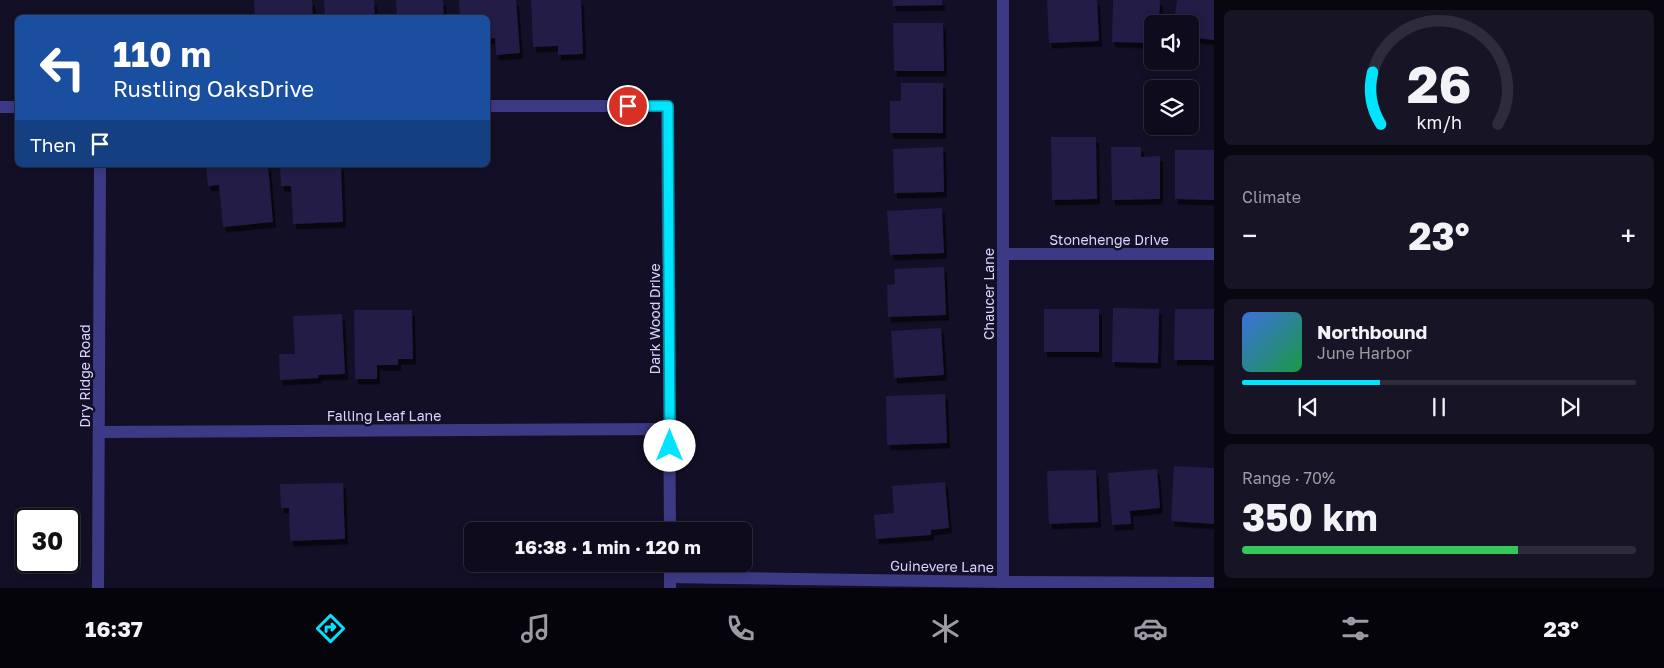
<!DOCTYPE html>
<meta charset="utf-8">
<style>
:root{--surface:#0e0b1c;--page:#171425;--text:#f1f3f6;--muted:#9b9ba3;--line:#2e2b3b;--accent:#00e5ff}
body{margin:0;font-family:"Golos Text",sans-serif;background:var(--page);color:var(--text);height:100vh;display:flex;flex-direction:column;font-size:19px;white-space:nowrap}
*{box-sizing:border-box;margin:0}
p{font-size:16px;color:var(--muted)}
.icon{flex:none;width:28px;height:28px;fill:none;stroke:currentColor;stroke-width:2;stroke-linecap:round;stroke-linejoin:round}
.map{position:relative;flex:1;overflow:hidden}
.side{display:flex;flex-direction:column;gap:10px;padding:10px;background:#08060f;width:450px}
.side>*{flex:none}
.guide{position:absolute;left:15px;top:15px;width:475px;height:152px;border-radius:8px;box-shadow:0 2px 8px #0003,0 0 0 1px var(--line);background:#1a4fa0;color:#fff;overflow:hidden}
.fabs{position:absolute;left:1144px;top:15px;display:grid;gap:10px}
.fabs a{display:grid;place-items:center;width:55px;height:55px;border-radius:8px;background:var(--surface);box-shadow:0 2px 8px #0003,0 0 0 1px var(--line);font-size:25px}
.speed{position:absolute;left:15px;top:508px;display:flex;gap:10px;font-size:25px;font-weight:700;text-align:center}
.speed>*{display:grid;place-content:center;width:65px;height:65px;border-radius:50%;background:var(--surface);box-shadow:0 2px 8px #0003,0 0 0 1px var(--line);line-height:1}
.speed .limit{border:2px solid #111;border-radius:8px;background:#fff;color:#111}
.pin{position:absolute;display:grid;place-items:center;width:42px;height:42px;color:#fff;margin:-21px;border:2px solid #fff;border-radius:50%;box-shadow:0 1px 5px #0007}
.me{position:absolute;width:55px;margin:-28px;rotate:0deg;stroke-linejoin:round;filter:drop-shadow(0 0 4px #0008)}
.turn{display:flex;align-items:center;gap:18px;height:105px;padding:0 15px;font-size:22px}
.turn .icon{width:65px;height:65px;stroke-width:2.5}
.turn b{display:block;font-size:35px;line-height:42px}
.then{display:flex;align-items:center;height:48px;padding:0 15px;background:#0003;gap:10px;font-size:19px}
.big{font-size:38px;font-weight:700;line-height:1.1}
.side .widget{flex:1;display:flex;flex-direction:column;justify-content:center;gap:8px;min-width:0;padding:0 18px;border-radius:8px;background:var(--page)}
.side .dial{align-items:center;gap:0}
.dial svg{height:130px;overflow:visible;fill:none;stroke:var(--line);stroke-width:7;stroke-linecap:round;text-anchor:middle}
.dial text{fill:var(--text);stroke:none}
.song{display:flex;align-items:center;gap:15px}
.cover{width:60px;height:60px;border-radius:8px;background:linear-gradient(135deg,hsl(220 70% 55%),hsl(140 70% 35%))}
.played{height:5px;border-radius:2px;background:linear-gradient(90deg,var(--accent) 35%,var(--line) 35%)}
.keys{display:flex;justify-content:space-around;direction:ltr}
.heat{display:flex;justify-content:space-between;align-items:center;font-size:28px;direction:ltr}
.charge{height:8px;border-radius:4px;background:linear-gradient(90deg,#34c759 70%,var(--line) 0)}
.trip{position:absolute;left:464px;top:522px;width:288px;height:50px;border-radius:8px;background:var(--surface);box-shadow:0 2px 8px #0003,0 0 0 1px var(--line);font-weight:700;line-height:50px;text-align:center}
.menu{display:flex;height:80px;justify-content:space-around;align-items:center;background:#06040b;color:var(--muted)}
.menu .icon{width:35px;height:35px}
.menu .active{color:var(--accent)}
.menu b{font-size:22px;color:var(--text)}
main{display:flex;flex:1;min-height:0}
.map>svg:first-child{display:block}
.building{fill:#241b47;filter:url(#shadow)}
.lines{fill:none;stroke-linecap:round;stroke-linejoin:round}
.minor{stroke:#3d3a85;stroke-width:12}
.route-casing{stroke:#0095a6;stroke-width:12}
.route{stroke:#00e5ff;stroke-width:9}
.labels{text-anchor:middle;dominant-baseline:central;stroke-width:5;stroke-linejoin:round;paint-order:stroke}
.street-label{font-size:14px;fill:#d9d4ff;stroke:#130f26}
</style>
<main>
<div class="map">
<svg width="1214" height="588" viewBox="0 0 1214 588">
<defs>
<filter id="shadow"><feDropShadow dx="3" dy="5.5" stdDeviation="0" flood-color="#0009"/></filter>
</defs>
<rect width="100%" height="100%" fill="#130f26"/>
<g class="building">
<polygon points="254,0 312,0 313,18 255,18"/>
<polygon points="324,0 374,0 375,18 325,18"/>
<polygon points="396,0 443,0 444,18 397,18"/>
<polygon points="459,0 516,0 520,53 496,55 495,38 488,39 488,18 460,18"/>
<polygon points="531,0 581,0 583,54 558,55 558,46 533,47"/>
<polygon points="892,0 942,0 942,5 893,6"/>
<polygon points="1047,0 1097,0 1099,41 1049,43"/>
<polygon points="1113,0 1160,0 1159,24 1152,24 1152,43 1112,42"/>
<polygon points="1177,0 1214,0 1214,40 1190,37 1190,24 1174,24"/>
<polygon points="893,23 943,23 944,71 894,71"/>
<polygon points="901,83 943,83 943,133 890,133 890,101 901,101"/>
<polygon points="1051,137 1096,137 1097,199 1052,200"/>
<polygon points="943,147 944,192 894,193 893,149"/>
<polygon points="1111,147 1141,147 1141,157 1160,156 1160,199 1112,200"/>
<polygon points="1175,150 1214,150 1214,200 1175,199"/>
<polygon points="206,165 268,165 273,222 223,227 219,185 208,186"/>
<polygon points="280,165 341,165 343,222 293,224 291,186 281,186"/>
<polygon points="942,208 944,253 890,255 887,211"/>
<polygon points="944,267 946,315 888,317 887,285 895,284 894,269"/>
<polygon points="1113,308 1159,309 1158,363 1112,362"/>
<rect x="1044" y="309" width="55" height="43"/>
<polygon points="1175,309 1214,309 1214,360 1174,360"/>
<polygon points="354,310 412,310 413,359 398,359 398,365 377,365 377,379 355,379"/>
<polygon points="342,314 345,374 318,375 319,378 280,380 279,354 295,354 293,316"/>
<polygon points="941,328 944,375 894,378 891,331"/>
<polygon points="945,394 947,443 887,445 886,396"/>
<polygon points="1174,466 1214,468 1214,524 1171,521"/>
<polygon points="1157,469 1160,508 1130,511 1131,524 1112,525 1108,473"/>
<polygon points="1096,470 1098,522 1049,524 1047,471"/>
<polygon points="945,482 949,528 931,530 931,535 876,539 874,515 894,513 892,486"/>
<polygon points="343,483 345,539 290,541 289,508 281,508 280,484"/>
</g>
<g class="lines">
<g class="minor">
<polyline points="488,106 667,106 670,531"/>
<polyline points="0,107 18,107"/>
<polyline points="1003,254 1214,254"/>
<polyline points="99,432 669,429"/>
<polyline points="670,564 670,588"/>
<polyline points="670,577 1003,582 1214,583"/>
<polyline points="98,588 100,165"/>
<polyline points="1003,588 1003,0"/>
</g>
</g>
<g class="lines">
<g class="route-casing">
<polyline id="route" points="628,106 668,106 670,446"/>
</g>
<use href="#route" class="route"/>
</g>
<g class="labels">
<g class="street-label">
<text x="1109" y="239">Stonehenge Drive</text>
<text transform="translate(988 294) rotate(-90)">Chaucer Lane</text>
<text transform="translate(654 319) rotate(-90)">Dark Wood Drive</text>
<text transform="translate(84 376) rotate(-90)">Dry Ridge Road</text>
<text x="384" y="415">Falling Leaf Lane</text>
<text transform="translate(942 566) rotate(1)">Guinevere Lane</text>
</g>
</g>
</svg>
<div class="fabs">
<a><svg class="icon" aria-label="sound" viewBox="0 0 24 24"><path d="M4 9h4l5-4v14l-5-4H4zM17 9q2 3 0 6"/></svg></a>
<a><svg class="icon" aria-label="layers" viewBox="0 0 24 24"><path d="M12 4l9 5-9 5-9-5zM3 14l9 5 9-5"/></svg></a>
</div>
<div class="speed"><div class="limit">30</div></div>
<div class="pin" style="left:628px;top:106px;background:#d93025"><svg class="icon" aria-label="arrive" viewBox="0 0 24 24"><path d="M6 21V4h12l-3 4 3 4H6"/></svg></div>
<svg class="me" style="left:670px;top:446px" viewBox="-20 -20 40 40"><circle r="19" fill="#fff"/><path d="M0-13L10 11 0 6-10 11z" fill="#00e5ff"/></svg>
<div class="trip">16:38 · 1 min · 120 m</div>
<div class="guide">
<div class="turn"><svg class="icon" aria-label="left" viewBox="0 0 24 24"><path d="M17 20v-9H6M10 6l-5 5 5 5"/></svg><div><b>110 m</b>Rustling OaksDrive</div></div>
<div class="then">Then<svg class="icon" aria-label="arrive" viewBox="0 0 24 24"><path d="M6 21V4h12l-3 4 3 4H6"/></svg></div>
</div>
</div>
<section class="side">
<div class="widget dial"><svg viewBox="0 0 100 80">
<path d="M14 69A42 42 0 1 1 86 69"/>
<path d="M14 69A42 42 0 0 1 9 37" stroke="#00e5ff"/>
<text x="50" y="56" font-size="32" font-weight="700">26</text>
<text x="50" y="72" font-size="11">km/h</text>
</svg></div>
<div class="widget"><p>Climate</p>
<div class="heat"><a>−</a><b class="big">23°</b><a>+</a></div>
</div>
<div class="widget">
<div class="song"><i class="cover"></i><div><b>Northbound</b><p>June Harbor</p></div></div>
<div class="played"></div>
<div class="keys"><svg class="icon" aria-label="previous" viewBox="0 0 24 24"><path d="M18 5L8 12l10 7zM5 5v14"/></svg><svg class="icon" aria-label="pause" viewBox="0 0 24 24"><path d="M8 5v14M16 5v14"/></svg><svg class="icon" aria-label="next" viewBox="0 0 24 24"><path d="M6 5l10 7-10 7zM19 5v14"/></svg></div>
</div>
<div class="widget"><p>Range · 70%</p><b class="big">350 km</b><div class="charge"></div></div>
</section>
</main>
<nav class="menu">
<b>16:37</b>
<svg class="icon active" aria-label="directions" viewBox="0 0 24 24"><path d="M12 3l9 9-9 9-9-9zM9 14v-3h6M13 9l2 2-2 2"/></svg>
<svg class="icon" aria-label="music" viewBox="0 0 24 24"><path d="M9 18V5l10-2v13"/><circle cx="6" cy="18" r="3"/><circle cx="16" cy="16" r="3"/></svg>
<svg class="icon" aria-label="phone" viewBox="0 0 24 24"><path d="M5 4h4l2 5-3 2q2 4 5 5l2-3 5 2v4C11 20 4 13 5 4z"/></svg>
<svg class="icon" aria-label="climate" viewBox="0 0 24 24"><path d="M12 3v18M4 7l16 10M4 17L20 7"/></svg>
<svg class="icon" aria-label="car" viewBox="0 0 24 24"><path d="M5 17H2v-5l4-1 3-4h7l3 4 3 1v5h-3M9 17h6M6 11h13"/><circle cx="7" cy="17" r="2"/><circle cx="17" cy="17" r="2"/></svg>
<svg class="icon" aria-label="filters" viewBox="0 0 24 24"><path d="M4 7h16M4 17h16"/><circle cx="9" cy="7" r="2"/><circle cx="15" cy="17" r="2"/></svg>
<b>23°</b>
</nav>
